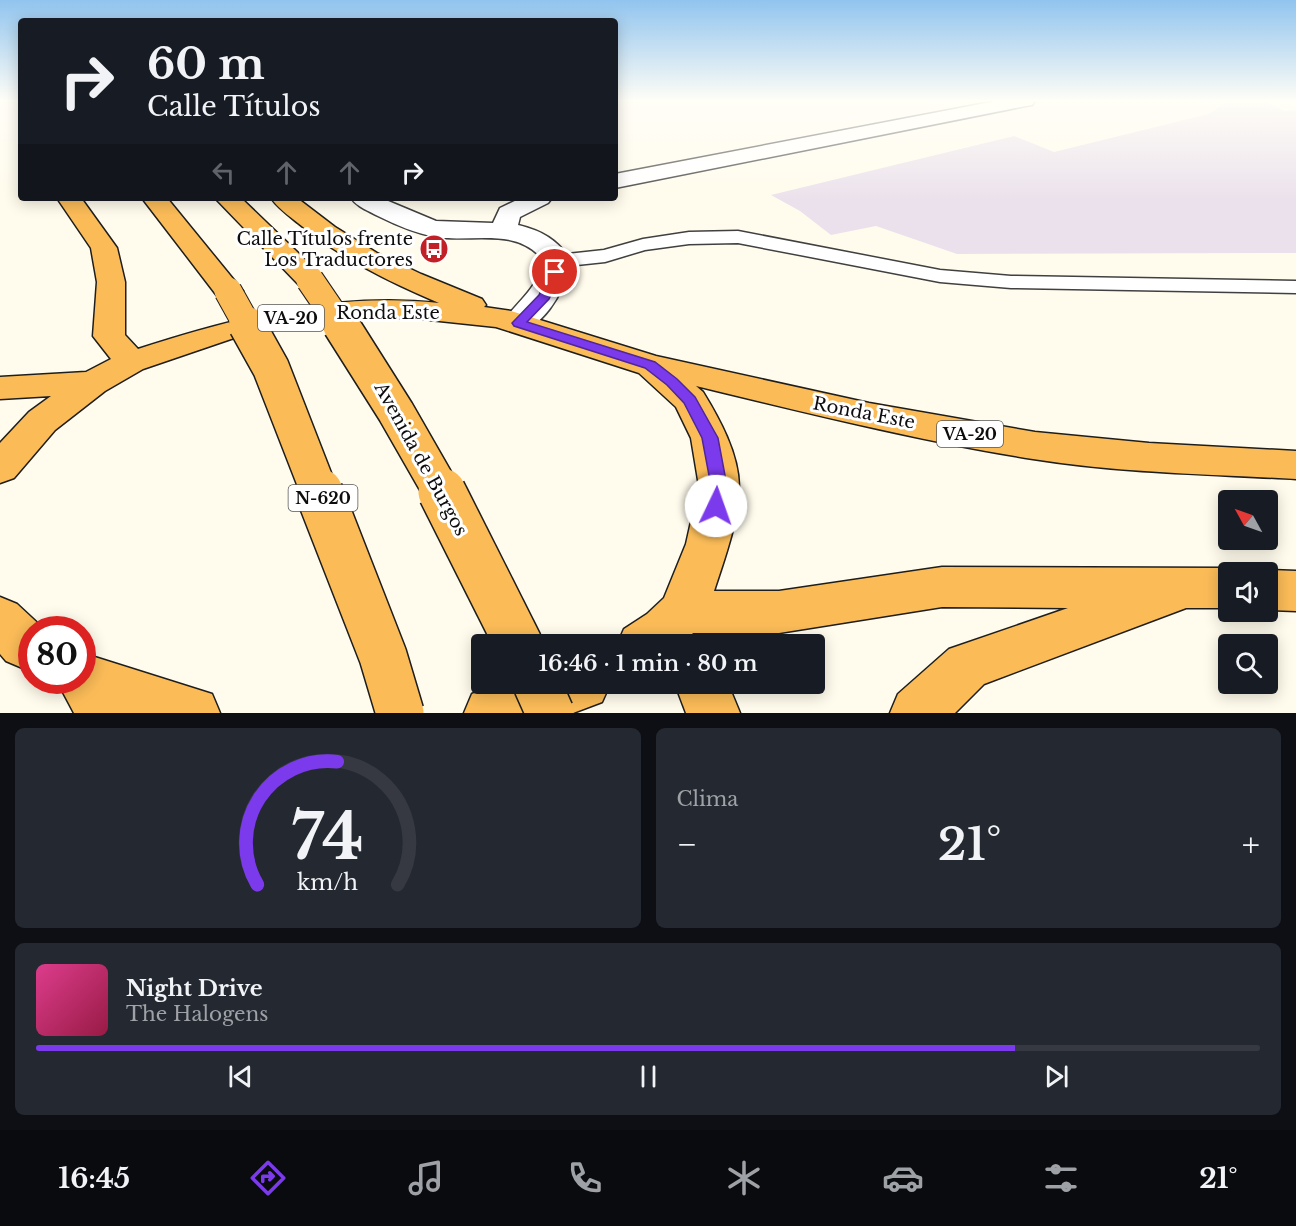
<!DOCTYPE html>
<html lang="es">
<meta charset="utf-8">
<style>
:root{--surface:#171b24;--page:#242831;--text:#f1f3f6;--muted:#9ea1a6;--line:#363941;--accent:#7c3aed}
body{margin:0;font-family:"Libre Baskerville",serif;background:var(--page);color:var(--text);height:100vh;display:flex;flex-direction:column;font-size:22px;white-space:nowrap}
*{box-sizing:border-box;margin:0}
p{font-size:20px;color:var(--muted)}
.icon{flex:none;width:33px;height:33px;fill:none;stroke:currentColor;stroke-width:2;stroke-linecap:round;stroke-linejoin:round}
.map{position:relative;height:713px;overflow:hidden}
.side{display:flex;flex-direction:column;gap:15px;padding:15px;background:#0d0f14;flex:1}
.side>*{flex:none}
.guide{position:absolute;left:18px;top:18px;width:600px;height:183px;border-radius:6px;box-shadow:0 3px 15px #0003;background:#171b24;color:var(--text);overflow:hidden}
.needle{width:39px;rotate:310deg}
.fabs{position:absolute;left:1218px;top:490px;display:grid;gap:12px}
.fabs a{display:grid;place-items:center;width:60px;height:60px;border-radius:6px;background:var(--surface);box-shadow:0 3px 15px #0003;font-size:30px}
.speed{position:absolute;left:18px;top:616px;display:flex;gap:12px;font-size:30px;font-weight:700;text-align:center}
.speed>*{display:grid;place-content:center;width:78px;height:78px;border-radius:50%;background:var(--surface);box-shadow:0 3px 15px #0003;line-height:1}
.speed .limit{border:9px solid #d22;background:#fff;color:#111}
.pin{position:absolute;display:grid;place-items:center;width:51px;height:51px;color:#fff;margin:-26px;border:3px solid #fff;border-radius:50%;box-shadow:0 2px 6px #0007}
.me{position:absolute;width:66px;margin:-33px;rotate:3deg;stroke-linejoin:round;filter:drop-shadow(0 0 4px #0008)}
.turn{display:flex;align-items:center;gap:21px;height:126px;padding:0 30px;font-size:27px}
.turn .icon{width:78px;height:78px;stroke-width:2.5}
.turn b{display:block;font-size:42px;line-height:51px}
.lanes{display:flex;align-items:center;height:57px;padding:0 30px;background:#0003;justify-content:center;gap:30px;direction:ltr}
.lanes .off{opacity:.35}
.big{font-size:45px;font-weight:600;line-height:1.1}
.side .widget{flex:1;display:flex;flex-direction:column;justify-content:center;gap:9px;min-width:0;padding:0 21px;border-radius:9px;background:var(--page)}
.side .dial{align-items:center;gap:0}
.dial svg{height:156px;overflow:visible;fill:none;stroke:var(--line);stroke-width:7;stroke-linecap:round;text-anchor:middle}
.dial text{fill:var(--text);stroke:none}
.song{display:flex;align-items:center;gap:18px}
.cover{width:72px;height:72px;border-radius:9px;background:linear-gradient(135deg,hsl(330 70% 55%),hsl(340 70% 35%))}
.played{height:6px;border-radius:3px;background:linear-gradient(90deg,var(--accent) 80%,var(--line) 80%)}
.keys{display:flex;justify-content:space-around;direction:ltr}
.heat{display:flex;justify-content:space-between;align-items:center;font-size:33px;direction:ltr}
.side .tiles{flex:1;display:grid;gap:15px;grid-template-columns:1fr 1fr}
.widget:last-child{grid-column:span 2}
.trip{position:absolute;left:471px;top:634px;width:354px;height:60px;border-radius:6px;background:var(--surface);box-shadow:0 3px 15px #0003;font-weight:600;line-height:60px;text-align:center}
.tabs{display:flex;height:96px;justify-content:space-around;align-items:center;background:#090b0e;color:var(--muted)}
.tabs .icon{width:42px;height:42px}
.tabs .selected{color:var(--accent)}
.tabs b{font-size:27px;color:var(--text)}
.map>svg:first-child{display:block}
.industrial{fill:#ebe1ec}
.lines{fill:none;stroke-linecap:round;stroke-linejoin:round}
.service-casing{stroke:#404040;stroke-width:3}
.minor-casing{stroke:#404040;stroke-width:3}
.trunk-casing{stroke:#1e1e1e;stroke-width:3}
.service{fill:#fff;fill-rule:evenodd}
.minor{fill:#fff;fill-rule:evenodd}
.trunk{fill:#fbbc58;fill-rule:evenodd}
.trunk-bridge-far2-casing{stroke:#1e1e1e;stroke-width:29;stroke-linecap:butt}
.trunk-bridge-far1-casing{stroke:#1e1e1e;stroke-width:39;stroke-linecap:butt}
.trunk-bridge-casing{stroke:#1e1e1e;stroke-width:50;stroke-linecap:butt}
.trunk-bridge-far2{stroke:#fbbc58;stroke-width:27}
.trunk-bridge-far1{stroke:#fbbc58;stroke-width:36}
.trunk-bridge{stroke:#fbbc58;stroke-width:47}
.route{fill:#7c3aed;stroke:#51269a;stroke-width:1.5}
.labels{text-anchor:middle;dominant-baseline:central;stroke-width:6;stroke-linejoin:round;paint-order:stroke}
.shield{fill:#fff;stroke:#565656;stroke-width:1.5}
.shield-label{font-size:16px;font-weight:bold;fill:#0d0d0d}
.poi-label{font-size:18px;fill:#0d0d0d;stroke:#fff;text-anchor:end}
.street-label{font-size:18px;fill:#0d0d0d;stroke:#fff}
</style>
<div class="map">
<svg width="1296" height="713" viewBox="0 0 1296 713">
<rect width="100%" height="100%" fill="#fffced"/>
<polygon class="industrial" points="1228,101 1263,101 1284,111 1296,110 1296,253 957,254 876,226 831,235 800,211 771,195 1014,136 1054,152 1208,114"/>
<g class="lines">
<g class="service-casing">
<polygon id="service" points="738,231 940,270 1011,276 1296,281 1296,293 1011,288 940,282 738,243 689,244 645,250 605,262 558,267 551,265 548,261 551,257 558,255 604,250 643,239 689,232"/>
</g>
<g class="minor-casing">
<g id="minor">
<polygon points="996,101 1035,101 1032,105 1026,106 615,188 615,174"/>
<path d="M351 198H381L436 221 493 223 500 208 521 198H552L548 203 520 217 518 225C543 231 557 240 572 261 565 289 541 338 507 330L502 323C520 298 534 293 544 261 517 226 473 243 435 237 415 233 396 225 378 216 369 211 357 207 351 198Z"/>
</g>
</g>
<g class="trunk-casing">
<g id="trunk">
<path d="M57 198H81L117 248 125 282V335L138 349C236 317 336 292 439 303 389 282 341 258 298 223 289 216 278 208 271 198H297L335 227 377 253 421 274 482 299 486 305 484 307 511 311 656 356 869 403 1035 432 1149 443 1296 451V479C1209 474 1120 473 1033 459 920 441 808 413 696 386L703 392C719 418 739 454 739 487 739 520 724 560 714 591H779L942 567 1228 568 1242 573H1228V608H1186L984 684 955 713H890L898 694 949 649 1068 608 942 607 779 633H693L682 645H617L624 629 647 614 664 598 686 544 699 486 691 438 676 407 639 373 496 327 411 318 356 319 281 328 231 339 143 369 105 391 55 430 14 478 0 483V443L29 412 51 396 0 399V377L86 372 111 359 93 336 97 282 91 248Z"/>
<polygon points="142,198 167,198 238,285 243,291 238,297 228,300 218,297"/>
<polygon points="215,198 241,198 320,274 324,280 320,286 310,289 300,286"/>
<polygon points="1268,570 1296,571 1296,611 1268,610 1268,573 1259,573"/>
<polygon points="0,597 17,604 45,630 32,630 32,672 6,661 0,654"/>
<polygon points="82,653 212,694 220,713 74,713 57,681 82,681"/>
<polygon points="498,684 610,684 602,702 573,713 464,713 472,694"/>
<polygon points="675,684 728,684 740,713 686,713"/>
</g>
</g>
<use href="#service" class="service"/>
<use href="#minor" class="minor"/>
<use href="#trunk" class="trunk"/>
<g class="trunk-bridge-far2-casing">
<g id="trunk-bridge-far2">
<polyline points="310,280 342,327"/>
<polyline points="228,291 248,327"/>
</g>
</g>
<g class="trunk-bridge-far1-casing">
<g id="trunk-bridge-far1">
<polyline points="247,325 271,368 320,494"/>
<polyline points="341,325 396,412 443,494"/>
</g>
</g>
<g class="trunk-bridge-casing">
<g id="trunk-bridge">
<polyline points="319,492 383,656 400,713"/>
<polyline points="442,492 519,645"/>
<polyline points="537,684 550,713"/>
</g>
</g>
<use href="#trunk-bridge-far2" class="trunk-bridge-far2"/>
<use href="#trunk-bridge-far1" class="trunk-bridge-far1"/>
<use href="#trunk-bridge" class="trunk-bridge"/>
</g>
<linearGradient id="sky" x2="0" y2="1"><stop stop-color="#91c4ee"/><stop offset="0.5" stop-color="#fffef7"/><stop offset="1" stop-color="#fffef7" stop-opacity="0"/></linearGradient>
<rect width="1296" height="201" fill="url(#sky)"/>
<polygon class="route" points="555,269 561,272 549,299 527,322 655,362 677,379 695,397 718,438 727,486 722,511 716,513 709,511 707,506 711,486 702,438 684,403 667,385 645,368 514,326 512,323 539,295 549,272"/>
<defs>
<g id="bus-disc" transform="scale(1.5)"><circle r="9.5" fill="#c22027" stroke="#fff"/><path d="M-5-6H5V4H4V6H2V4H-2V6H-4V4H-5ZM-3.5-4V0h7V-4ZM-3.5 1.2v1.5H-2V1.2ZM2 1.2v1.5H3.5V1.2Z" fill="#fff"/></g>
</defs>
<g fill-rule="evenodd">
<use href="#bus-disc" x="434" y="249"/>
</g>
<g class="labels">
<g class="shield">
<rect x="258" y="305" width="66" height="26" rx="4.5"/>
<rect x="937" y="421" width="66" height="26" rx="4.5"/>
<rect x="288.5" y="485" width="69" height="26" rx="4.5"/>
</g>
<g class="shield-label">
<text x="291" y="318">VA-20</text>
<text x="970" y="434">VA-20</text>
<text x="323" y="498">N-620</text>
</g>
<g class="poi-label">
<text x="413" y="239">Calle Títulos frente<tspan x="413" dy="21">Los Traductores</tspan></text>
</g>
<g class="street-label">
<text x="388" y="313">Ronda Este</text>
<text transform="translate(864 413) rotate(11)">Ronda Este</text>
<text transform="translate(421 459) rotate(61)">Avenida de Burgos</text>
</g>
</g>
</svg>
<div class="fabs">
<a><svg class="needle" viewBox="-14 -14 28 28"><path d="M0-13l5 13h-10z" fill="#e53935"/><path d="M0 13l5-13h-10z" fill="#9ea1a6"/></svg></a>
<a><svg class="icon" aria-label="sound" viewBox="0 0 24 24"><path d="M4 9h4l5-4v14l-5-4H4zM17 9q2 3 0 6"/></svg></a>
<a><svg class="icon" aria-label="search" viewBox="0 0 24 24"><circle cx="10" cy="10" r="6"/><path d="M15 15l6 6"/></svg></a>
</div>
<div class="speed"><div class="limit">80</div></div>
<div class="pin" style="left:555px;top:272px;background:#d93025"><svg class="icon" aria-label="arrive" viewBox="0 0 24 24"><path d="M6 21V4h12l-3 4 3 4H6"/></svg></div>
<svg class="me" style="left:716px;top:506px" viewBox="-20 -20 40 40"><circle r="19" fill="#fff"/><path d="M0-13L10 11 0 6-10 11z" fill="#7c3aed"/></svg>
<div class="trip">16:46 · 1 min · 80 m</div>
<div class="guide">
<div class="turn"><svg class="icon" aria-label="right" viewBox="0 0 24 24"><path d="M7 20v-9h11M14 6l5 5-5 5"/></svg><div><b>60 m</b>Calle Títulos</div></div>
<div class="lanes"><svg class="icon off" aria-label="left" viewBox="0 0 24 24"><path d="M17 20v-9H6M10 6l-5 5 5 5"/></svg><svg class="icon off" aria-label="ahead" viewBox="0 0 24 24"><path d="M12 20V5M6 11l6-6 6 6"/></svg><svg class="icon off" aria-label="ahead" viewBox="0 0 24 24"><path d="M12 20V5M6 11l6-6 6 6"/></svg><svg class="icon" aria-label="right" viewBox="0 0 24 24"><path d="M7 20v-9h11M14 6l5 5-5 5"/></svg></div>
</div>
</div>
<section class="side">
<div class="tiles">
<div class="widget dial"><svg viewBox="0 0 100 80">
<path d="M14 69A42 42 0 1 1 86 69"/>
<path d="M14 69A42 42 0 0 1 55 6" stroke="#7c3aed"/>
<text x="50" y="56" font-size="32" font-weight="700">74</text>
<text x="50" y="72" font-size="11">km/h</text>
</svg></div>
<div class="widget"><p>Clima</p>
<div class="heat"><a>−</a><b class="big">21°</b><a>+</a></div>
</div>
<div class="widget">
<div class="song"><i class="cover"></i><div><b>Night Drive</b><p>The Halogens</p></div></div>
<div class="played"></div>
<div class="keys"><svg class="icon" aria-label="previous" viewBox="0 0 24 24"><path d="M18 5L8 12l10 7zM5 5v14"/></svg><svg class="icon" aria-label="pause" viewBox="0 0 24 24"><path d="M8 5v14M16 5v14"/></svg><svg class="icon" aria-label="next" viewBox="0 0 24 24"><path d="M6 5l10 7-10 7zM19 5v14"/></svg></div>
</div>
</div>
</section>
<nav class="tabs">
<b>16:45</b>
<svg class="icon selected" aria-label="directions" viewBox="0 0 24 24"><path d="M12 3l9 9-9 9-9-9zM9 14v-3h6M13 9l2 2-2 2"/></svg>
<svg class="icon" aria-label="music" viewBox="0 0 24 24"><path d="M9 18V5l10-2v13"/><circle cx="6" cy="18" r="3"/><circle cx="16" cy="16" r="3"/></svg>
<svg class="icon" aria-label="phone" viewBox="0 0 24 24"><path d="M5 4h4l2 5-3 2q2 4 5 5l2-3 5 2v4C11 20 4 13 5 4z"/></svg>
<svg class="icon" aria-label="climate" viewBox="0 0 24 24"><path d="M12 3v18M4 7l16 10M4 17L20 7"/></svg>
<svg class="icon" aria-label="car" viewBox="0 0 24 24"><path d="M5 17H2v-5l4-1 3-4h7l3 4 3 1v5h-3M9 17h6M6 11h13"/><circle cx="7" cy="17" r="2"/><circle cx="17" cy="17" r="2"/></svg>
<svg class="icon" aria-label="filters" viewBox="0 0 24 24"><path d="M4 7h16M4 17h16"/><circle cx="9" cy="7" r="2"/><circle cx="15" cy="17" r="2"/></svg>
<b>21°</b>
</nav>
